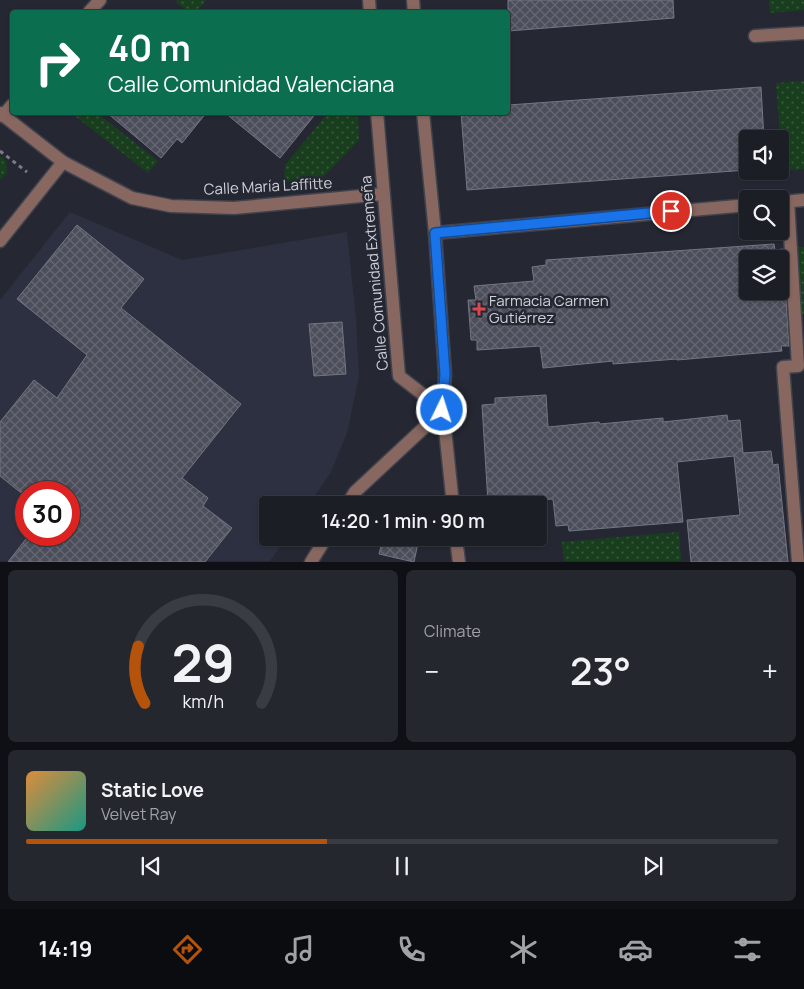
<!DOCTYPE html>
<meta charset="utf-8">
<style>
:root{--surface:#1c1e26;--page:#25272e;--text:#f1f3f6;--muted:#a0a2a7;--line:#3a3c43;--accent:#b45309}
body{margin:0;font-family:Manrope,sans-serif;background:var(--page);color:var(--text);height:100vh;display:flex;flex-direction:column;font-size:19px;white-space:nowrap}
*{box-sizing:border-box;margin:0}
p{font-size:16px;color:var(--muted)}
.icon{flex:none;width:28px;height:28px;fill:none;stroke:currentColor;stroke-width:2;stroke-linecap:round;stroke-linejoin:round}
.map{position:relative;height:562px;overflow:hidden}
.drawer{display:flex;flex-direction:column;gap:8px;padding:8px;background:#0f1015;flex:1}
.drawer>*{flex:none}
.hud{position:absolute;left:10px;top:10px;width:500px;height:105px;border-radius:5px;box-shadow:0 1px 4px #0004,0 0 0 1px var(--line);background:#0b6e4f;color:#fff;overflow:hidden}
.controls{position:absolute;left:739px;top:130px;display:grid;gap:10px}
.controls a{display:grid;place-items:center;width:50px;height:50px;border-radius:5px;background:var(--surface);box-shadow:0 1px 4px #0004,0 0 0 1px var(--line);font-size:25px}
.speed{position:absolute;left:15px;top:481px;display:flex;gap:10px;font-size:25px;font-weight:700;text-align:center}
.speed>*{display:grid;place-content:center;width:65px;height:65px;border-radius:50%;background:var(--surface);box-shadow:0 1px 4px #0004,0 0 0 1px var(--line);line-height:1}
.speed .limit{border:8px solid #d22;background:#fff;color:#111}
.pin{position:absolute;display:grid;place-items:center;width:42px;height:42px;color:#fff;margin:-21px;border:2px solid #fff;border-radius:50%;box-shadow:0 1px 5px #0007}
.me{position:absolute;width:55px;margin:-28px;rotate:4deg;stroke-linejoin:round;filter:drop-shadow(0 0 4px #0008)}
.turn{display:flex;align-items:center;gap:18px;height:105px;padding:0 15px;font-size:22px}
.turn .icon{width:65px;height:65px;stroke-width:2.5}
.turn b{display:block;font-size:35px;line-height:42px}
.big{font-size:38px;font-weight:600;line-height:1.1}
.drawer .tile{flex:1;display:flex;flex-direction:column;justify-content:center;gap:8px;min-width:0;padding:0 18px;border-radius:8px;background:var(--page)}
.drawer .dial{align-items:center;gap:0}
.dial svg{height:130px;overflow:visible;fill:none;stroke:var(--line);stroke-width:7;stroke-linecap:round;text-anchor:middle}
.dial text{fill:var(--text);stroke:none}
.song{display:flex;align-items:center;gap:15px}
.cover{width:60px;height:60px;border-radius:8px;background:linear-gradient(135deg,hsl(30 70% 55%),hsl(170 70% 35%))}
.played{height:5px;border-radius:2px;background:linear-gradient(90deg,var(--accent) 40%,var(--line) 40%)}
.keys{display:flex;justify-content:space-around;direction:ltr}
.heat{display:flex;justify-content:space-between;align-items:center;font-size:28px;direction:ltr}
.drawer .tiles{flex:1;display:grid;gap:8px;grid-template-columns:1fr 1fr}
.tile:last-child{grid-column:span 2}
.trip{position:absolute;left:259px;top:496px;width:288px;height:50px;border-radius:5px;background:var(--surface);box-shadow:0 1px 4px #0004,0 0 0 1px var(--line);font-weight:600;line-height:50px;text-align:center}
.menu{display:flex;height:80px;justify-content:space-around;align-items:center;background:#0b0c0f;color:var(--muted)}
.menu .icon{width:35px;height:35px}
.menu .current{color:var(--accent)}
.menu b{font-size:22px;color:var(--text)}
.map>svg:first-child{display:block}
.built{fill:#2c3040;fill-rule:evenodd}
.garden{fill:url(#garden-dots)}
.building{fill:url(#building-cross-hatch);stroke:#737683;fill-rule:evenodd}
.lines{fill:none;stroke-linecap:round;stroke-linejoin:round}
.minor-casing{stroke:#40434d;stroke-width:15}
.path{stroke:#797c85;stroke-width:3;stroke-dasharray:4 4;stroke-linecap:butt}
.minor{stroke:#87675f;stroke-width:12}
.route-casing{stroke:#114b97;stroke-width:12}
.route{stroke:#1a73e8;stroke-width:9}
.health-dot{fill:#e0444e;stroke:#252833;stroke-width:2}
.labels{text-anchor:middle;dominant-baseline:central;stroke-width:5;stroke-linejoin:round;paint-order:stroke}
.street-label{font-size:15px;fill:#cfd1d8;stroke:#252833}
.poi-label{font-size:15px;fill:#cfd1d8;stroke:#252833;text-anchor:start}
</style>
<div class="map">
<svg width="804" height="562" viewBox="0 0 804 562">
<defs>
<pattern id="garden-dots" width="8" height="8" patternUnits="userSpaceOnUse" patternTransform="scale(1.25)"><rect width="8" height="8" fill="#193e1e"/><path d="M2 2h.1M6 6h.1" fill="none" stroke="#39593e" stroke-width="1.8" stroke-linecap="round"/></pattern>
<pattern id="building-cross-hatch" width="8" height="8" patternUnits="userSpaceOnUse" patternTransform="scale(1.25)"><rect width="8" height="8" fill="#4c4f5b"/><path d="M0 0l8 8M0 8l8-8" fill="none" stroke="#656772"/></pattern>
</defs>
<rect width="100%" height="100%" fill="#252833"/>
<path class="built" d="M70 212 182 260 347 232 356 319 359 376 347 433 330 474 308 505H268V538H286L270 561H0V300ZM26 492H69V535H26Z"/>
<g class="garden">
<polygon points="177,0 206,0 196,12 188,12 176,2"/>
<polygon points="769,0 804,0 804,10 770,13"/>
<polygon points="804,81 804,169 783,171 776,83"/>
<polygon points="78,112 97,113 158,161 148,173 75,116"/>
<polygon points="328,113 352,113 358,118 359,140 318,182 284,181 285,165"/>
<polygon points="0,156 6,161 7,173 0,180"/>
<polygon points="804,247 804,314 799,315 793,248"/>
<polygon points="679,532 681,561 564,561 562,542"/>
</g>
<g class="building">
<polygon points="508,0 673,0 674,18 508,31"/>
<polygon points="761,87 764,139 748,139 748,170 467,190 461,112 508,112 508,105"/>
<polygon points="106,112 207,112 182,143 177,139 161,158"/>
<polygon points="224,112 317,112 280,158"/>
<polygon points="77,225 144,279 121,308 241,404 182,478 208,498 203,506 232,528 205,562 8,562 29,535 69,535 69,492 26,492 26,510 18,504 25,496 0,476 0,422 34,380 57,398 87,355 17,299"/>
<path d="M774 244 775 250 783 249 789 346H781L782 351 677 360V359L613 364V361L543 368 540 346 477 350V340H471L468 300H476L474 286 534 281 532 267 546 265V260ZM748 259H780V291H748Z"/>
<polygon points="342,322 346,374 314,376 309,324"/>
<polygon points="546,395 548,427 599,422 600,424 663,418 663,422 727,415 728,421 740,420 743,453 771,451 773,465 778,464 788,562 691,562 687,520 740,515 734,456 677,462 683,522 569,531 568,525 556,526 553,499 488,503 482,405 495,404 495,398"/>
<polygon points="383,538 419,538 414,562 379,554"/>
</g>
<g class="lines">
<g class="minor-casing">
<g id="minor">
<polyline points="369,0 370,12"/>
<polyline points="413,0 414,12"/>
<polyline points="89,12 100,0"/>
<polyline points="755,36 804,33"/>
<polyline points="377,112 399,376 443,410"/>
<polyline points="423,112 435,233 445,374 443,410 453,505"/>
<polyline points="0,113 63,162 132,198 171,206 234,208 383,194"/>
<polyline points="3,116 12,105"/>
<polyline points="788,201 798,366 783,367 798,562"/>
<polyline points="782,202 804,200"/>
<polyline points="435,233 748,205"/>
<polyline points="0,241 63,162"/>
<polyline points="347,505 355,492 443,410"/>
<polyline points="456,538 459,562"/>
<polyline points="311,562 326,538"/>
</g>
</g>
<polyline class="path" points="0,151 27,172"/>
<use href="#minor" class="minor"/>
</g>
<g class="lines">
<g class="route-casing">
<polyline id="route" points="442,410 445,374 435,233 671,211"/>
</g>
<use href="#route" class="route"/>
</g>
<path class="health-dot" d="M476.5 301.5h5v5h5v5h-5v5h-5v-5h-5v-5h5z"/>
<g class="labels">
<g class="street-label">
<text transform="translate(268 186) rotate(-3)">Calle María Laffitte</text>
<text transform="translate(374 273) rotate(-95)">Calle Comunidad Extremeña</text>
</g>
<g class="poi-label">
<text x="489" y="300">Farmacia Carmen<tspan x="489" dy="17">Gutiérrez</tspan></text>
</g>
</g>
</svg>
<div class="controls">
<a><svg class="icon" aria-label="sound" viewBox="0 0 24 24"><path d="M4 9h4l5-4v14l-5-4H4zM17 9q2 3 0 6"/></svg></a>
<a><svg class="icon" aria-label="search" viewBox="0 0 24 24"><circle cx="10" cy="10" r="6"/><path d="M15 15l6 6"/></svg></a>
<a><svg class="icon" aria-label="layers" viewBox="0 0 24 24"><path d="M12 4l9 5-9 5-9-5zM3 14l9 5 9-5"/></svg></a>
</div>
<div class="speed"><div class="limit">30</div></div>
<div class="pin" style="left:671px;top:211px;background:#d93025"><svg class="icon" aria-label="arrive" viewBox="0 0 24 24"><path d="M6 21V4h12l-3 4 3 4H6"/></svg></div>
<svg class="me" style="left:442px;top:410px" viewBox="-20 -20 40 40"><circle r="17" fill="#1a73e8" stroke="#fff" stroke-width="3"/><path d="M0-11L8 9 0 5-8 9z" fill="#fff"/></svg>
<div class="trip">14:20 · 1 min · 90 m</div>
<div class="hud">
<div class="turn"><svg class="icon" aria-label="right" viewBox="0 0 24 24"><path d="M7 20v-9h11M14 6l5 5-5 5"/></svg><div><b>40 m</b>Calle Comunidad Valenciana</div></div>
</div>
</div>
<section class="drawer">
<div class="tiles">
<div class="tile dial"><svg viewBox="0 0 100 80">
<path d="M14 69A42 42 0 1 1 86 69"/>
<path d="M14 69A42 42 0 0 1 10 34" stroke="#b45309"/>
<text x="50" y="56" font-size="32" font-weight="700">29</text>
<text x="50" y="72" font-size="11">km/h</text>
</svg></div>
<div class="tile"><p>Climate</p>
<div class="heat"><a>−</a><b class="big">23°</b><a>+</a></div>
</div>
<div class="tile">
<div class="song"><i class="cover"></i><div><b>Static Love</b><p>Velvet Ray</p></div></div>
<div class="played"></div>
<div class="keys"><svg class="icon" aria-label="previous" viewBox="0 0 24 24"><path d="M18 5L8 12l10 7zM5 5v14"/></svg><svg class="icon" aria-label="pause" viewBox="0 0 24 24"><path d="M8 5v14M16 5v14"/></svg><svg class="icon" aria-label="next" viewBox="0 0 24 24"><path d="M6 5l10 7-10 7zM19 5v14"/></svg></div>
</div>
</div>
</section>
<nav class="menu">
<b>14:19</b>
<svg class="icon current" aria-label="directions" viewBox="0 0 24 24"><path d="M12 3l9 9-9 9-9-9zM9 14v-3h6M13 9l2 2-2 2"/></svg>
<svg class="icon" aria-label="music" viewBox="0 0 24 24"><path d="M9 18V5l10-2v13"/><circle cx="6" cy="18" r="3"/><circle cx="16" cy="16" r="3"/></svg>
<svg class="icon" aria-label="phone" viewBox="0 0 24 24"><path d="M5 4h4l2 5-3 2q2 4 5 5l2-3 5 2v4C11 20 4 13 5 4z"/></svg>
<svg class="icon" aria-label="climate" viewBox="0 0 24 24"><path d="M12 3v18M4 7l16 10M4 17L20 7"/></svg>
<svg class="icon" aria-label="car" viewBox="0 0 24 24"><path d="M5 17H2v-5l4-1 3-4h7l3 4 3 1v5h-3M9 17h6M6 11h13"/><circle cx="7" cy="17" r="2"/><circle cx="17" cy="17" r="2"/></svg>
<svg class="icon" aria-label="filters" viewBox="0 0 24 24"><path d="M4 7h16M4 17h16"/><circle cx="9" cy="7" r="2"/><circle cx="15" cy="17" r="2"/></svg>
</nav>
